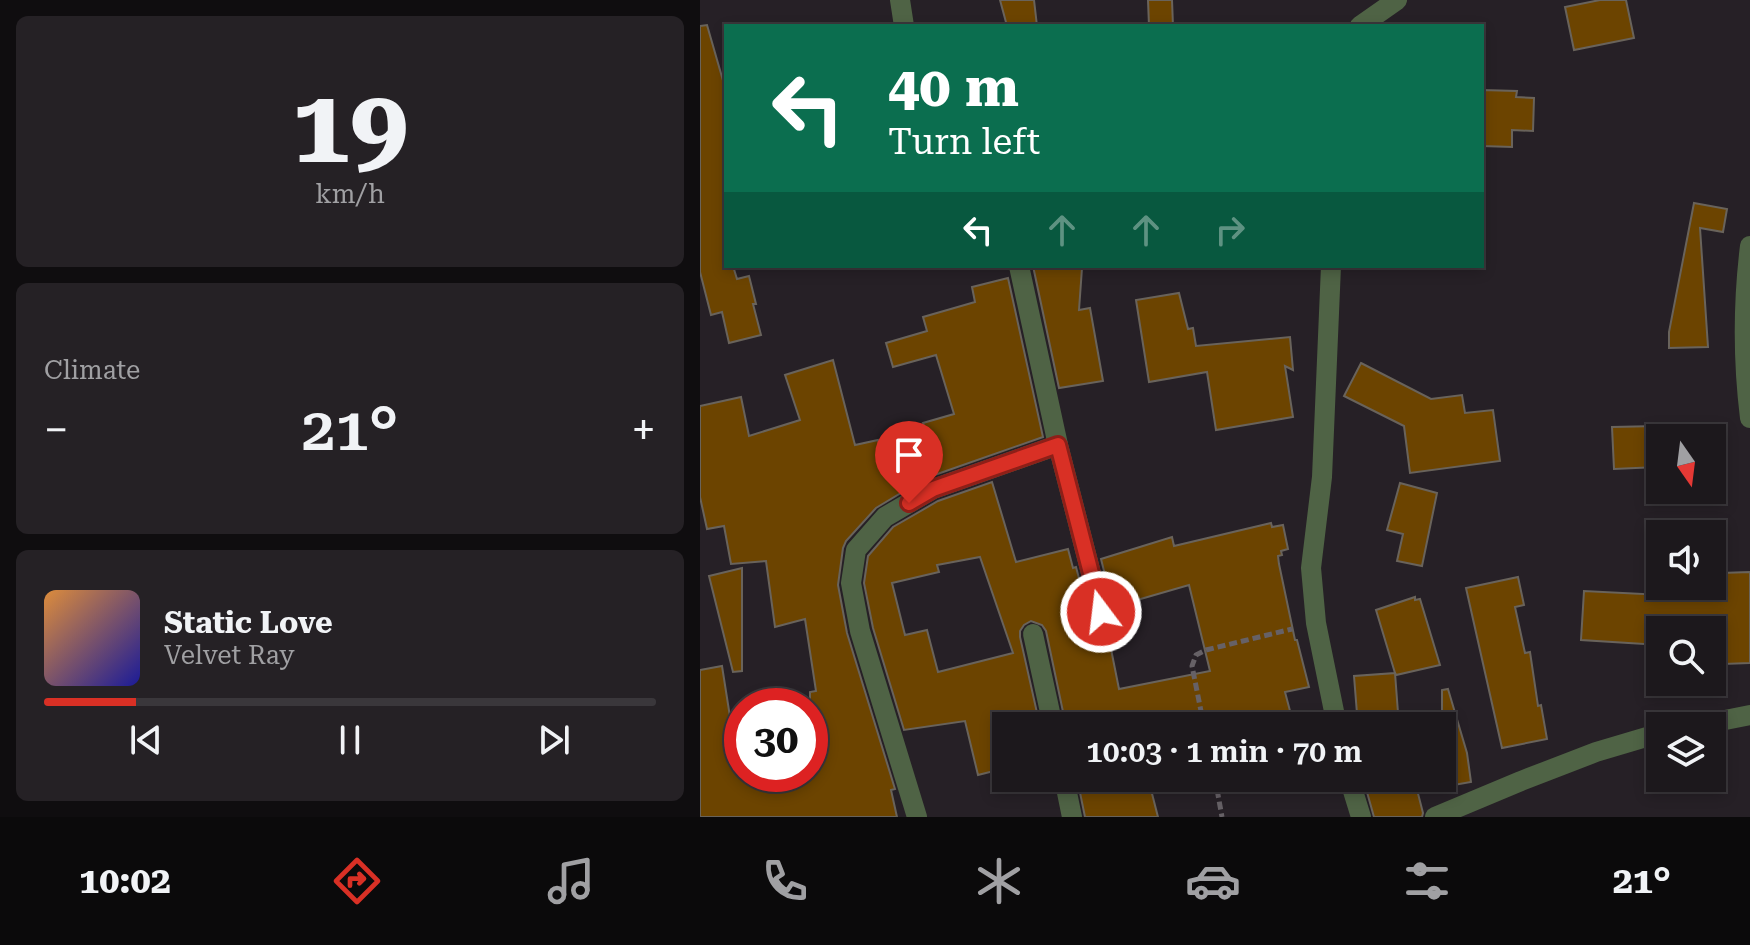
<!DOCTYPE html>
<meta charset="utf-8">
<style>
:root{--surface:#1c181c;--page:#252125;--text:#f1f3f6;--muted:#a0a0a3;--line:#3a373b;--accent:#d93025}
body{margin:0;font-family:"Roboto Serif",serif;background:var(--page);color:var(--text);height:100vh;display:flex;flex-direction:column;font-size:30px;white-space:nowrap}
*{box-sizing:border-box;margin:0}
p{font-size:26px;color:var(--muted)}
.icon{flex:none;width:44px;height:44px;fill:none;stroke:currentColor;stroke-width:2;stroke-linecap:round;stroke-linejoin:round}
.map{position:relative;flex:1;overflow:hidden}
.panel{display:flex;flex-direction:column;gap:16px;padding:16px;background:#0f0d0f;width:700px}
.panel>*{flex:none}
.hud{position:absolute;left:24px;top:24px;width:760px;height:244px;border-radius:0px;box-shadow:0 4px 12px #0003,0 0 0 2px var(--line);background:#0b6e4f;color:#fff;overflow:hidden}
.needle{width:52px;rotate:166deg}
.buttons{position:absolute;left:946px;top:424px;display:grid;gap:16px}
.buttons a{display:grid;place-items:center;width:80px;height:80px;border-radius:0px;background:var(--surface);box-shadow:0 4px 12px #0003,0 0 0 2px var(--line);font-size:40px}
.speed{position:absolute;left:24px;top:688px;display:flex;gap:16px;font-size:40px;font-weight:700;text-align:center}
.speed>*{display:grid;place-content:center;width:104px;height:104px;border-radius:50%;background:var(--surface);box-shadow:0 4px 12px #0003,0 0 0 2px var(--line);line-height:1}
.speed .limit{border:12px solid #d22;background:#fff;color:#111}
.pin{position:absolute;display:grid;place-items:center;width:68px;height:68px;color:#fff;margin:-82px -34px;border-radius:50% 50% 50% 0;rotate:-45deg;box-shadow:0 0 8px #0007}
.pin .icon{rotate:45deg}
.me{position:absolute;width:88px;margin:-44px;rotate:345deg;stroke-linejoin:round;filter:drop-shadow(0 0 6px #0008)}
.turn{display:flex;align-items:center;gap:28px;height:168px;padding:0 32px;font-size:36px}
.turn .icon{width:104px;height:104px;stroke-width:2.5}
.turn b{display:block;font-size:56px;line-height:68px}
.lanes{display:flex;align-items:center;height:76px;padding:0 32px;background:#0003;justify-content:center;gap:40px;direction:ltr}
.lanes .off{opacity:.35}
.big{font-size:60px;font-weight:600;line-height:1.1}
.panel .widget{flex:1;display:flex;flex-direction:column;justify-content:center;gap:12px;min-width:0;padding:0 28px;border-radius:12px;background:var(--page)}
.panel .dial{align-items:center;gap:0}
.dial b{font-size:104px;line-height:1}
.song{display:flex;align-items:center;gap:24px}
.cover{width:96px;height:96px;border-radius:12px;background:linear-gradient(135deg,hsl(30 70% 55%),hsl(240 70% 35%))}
.played{height:8px;border-radius:4px;background:linear-gradient(90deg,var(--accent) 15%,var(--line) 15%)}
.keys{display:flex;justify-content:space-around;direction:ltr}
.heat{display:flex;justify-content:space-between;align-items:center;font-size:44px;direction:ltr}
.trip{position:absolute;left:292px;top:712px;width:464px;height:80px;border-radius:0px;background:var(--surface);box-shadow:0 4px 12px #0003,0 0 0 2px var(--line);font-weight:600;line-height:80px;text-align:center}
.tab-bar{display:flex;height:128px;justify-content:space-around;align-items:center;background:#0b0a0b;color:var(--muted)}
.tab-bar .icon{width:56px;height:56px}
.tab-bar .active{color:var(--accent)}
.tab-bar b{font-size:36px;color:var(--text)}
main{display:flex;flex:1;min-height:0}
.map>svg:first-child{display:block}
.building{fill:#6c4400;stroke:#69635b;stroke-width:2;fill-rule:evenodd}
.lines{fill:none;stroke-linecap:round;stroke-linejoin:round}
.path{stroke:#666166;stroke-width:5;stroke-dasharray:8 4;stroke-linecap:butt}
.minor{stroke:#4f6345;stroke-width:20}
.route-casing{stroke:#8d1f18;stroke-width:20}
.route{stroke:#d93025;stroke-width:14}
</style>
<main>
<section class="panel">
<div class="widget dial"><b>19</b><p>km/h</p></div>
<div class="widget"><p>Climate</p>
<div class="heat"><a>−</a><b class="big">21°</b><a>+</a></div>
</div>
<div class="widget">
<div class="song"><i class="cover"></i><div><b>Static Love</b><p>Velvet Ray</p></div></div>
<div class="played"></div>
<div class="keys"><svg class="icon" aria-label="previous" viewBox="0 0 24 24"><path d="M18 5L8 12l10 7zM5 5v14"/></svg><svg class="icon" aria-label="pause" viewBox="0 0 24 24"><path d="M8 5v14M16 5v14"/></svg><svg class="icon" aria-label="next" viewBox="0 0 24 24"><path d="M6 5l10 7-10 7zM19 5v14"/></svg></div>
</div>
</section>
<div class="map">
<svg width="1050" height="817" viewBox="0 0 1050 817">
<rect width="100%" height="100%" fill="#262026"/>
<g class="building">
<polygon points="300,0 334,0 337,26 307,26"/>
<polygon points="448,0 472,0 473,26 449,26"/>
<polygon points="900,0 926,0 934,38 874,50 865,7"/>
<polygon points="7,25 26,91 26,266 33,266 37,279 49,276 56,304 53,304 61,335 29,343 22,312 11,315 0,272 0,26"/>
<polygon points="782,90 817,91 816,97 834,98 833,131 812,130 812,147 782,146"/>
<polygon points="994,203 1027,209 1023,232 1000,228 1008,347 969,348 969,332"/>
<polygon points="333,266 382,268 379,310 390,308 403,381 359,388"/>
<polygon points="308,278 343,437 226,478 176,508 146,541 143,548 138,585 147,633 195,789 191,790 197,817 0,817 0,670 22,666 33,736 42,735 42,774 110,774 110,692 116,691 105,619 75,627 66,561 31,564 24,526 7,529 0,497 0,406 41,397 49,436 100,420 85,375 133,360 155,445 178,440 179,443 226,431 223,423 254,414 236,355 193,367 186,343 227,331 223,317 275,302 272,287"/>
<polygon points="479,293 488,329 493,328 496,346 590,337 593,370 585,366 593,417 516,430 507,372 449,382 436,300"/>
<polygon points="661,363 731,399 762,395 765,413 793,410 800,461 710,473 704,426 644,396"/>
<polygon points="957,426 958,467 914,469 912,427"/>
<path d="M292 482 316 562 368 549 373 568 376 567 389 616 397 624H406L419 689 510 671 489 585 413 607 401 559 472 537 474 546 571 523 572 527 583 525 588 549 581 551 582 555 578 556 579 564 595 640H597L609 687 585 692 594 726H366L346 631 342 625 331 621 324 625 320 631V637L340 726H306V768L278 775 265 721 204 730 173 628 164 583 168 556 193 527 238 501ZM280 557 313 653 238 672 227 630 205 635 192 583 239 572 237 565Z"/>
<polygon points="700,483 737,493 722,566 697,561 703,534 687,530"/>
<polygon points="42,568 42,671 33,672 9,576"/>
<polygon points="1050,572 1050,663 1023,664 1022,630 960,630 960,645 881,640 884,591 1022,598 1021,573"/>
<polygon points="818,577 824,605 815,607 825,653 830,652 838,706 841,705 847,739 802,748 766,588"/>
<polygon points="715,597 715,600 720,599 740,665 696,675 695,673 699,726 658,726 654,676 695,673 676,610"/>
<polygon points="748,689 767,753 771,782 742,787 742,690"/>
<polygon points="377,778 448,778 458,817 385,817"/>
<polygon points="663,778 714,778 723,813 722,817 674,817"/>
</g>
<g class="lines">
<g class="path">
<polyline points="504,726 492,666 496,655 506,650 592,629"/>
<polyline points="515,778 522,817"/>
</g>
<g class="minor">
<polyline points="200,0 204,26"/>
<polyline points="660,26 697,0"/>
<path d="M1050 246C1043 303 1043 361 1050 418"/>
<polyline points="319,266 358,445 401,612"/>
<polyline points="631,266 622,477 611,568 616,623 637,726"/>
<polyline points="333,634 353,726"/>
<polyline points="995,726 1050,715"/>
<polyline points="364,778 372,817"/>
<polyline points="649,778 661,817"/>
<polyline points="217,817 160,631 151,583 156,550 185,517 233,489 358,445"/>
<polyline points="735,817 821,781 896,752 960,733"/>
</g>
</g>
<g class="lines">
<g class="route-casing">
<polyline id="route" points="209,503 233,489 358,445 401,612"/>
</g>
<use href="#route" class="route"/>
</g>
</svg>
<div class="buttons">
<a><svg class="needle" viewBox="-14 -14 28 28"><path d="M0-13l5 13h-10z" fill="#e53935"/><path d="M0 13l5-13h-10z" fill="#a0a0a3"/></svg></a>
<a><svg class="icon" aria-label="sound" viewBox="0 0 24 24"><path d="M4 9h4l5-4v14l-5-4H4zM17 9q2 3 0 6"/></svg></a>
<a><svg class="icon" aria-label="search" viewBox="0 0 24 24"><circle cx="10" cy="10" r="6"/><path d="M15 15l6 6"/></svg></a>
<a><svg class="icon" aria-label="layers" viewBox="0 0 24 24"><path d="M12 4l9 5-9 5-9-5zM3 14l9 5 9-5"/></svg></a>
</div>
<div class="speed"><div class="limit">30</div></div>
<div class="pin" style="left:209px;top:503px;background:#d93025"><svg class="icon" aria-label="arrive" viewBox="0 0 24 24"><path d="M6 21V4h12l-3 4 3 4H6"/></svg></div>
<svg class="me" style="left:401px;top:612px" viewBox="-20 -20 40 40"><circle r="17" fill="#d93025" stroke="#fff" stroke-width="3"/><path d="M0-11L8 9 0 5-8 9z" fill="#fff"/></svg>
<div class="trip">10:03 · 1 min · 70 m</div>
<div class="hud">
<div class="turn"><svg class="icon" aria-label="left" viewBox="0 0 24 24"><path d="M17 20v-9H6M10 6l-5 5 5 5"/></svg><div><b>40 m</b>Turn left</div></div>
<div class="lanes"><svg class="icon" aria-label="left" viewBox="0 0 24 24"><path d="M17 20v-9H6M10 6l-5 5 5 5"/></svg><svg class="icon off" aria-label="ahead" viewBox="0 0 24 24"><path d="M12 20V5M6 11l6-6 6 6"/></svg><svg class="icon off" aria-label="ahead" viewBox="0 0 24 24"><path d="M12 20V5M6 11l6-6 6 6"/></svg><svg class="icon off" aria-label="right" viewBox="0 0 24 24"><path d="M7 20v-9h11M14 6l5 5-5 5"/></svg></div>
</div>
</div>
</main>
<nav class="tab-bar">
<b>10:02</b>
<svg class="icon active" aria-label="directions" viewBox="0 0 24 24"><path d="M12 3l9 9-9 9-9-9zM9 14v-3h6M13 9l2 2-2 2"/></svg>
<svg class="icon" aria-label="music" viewBox="0 0 24 24"><path d="M9 18V5l10-2v13"/><circle cx="6" cy="18" r="3"/><circle cx="16" cy="16" r="3"/></svg>
<svg class="icon" aria-label="phone" viewBox="0 0 24 24"><path d="M5 4h4l2 5-3 2q2 4 5 5l2-3 5 2v4C11 20 4 13 5 4z"/></svg>
<svg class="icon" aria-label="climate" viewBox="0 0 24 24"><path d="M12 3v18M4 7l16 10M4 17L20 7"/></svg>
<svg class="icon" aria-label="car" viewBox="0 0 24 24"><path d="M5 17H2v-5l4-1 3-4h7l3 4 3 1v5h-3M9 17h6M6 11h13"/><circle cx="7" cy="17" r="2"/><circle cx="17" cy="17" r="2"/></svg>
<svg class="icon" aria-label="filters" viewBox="0 0 24 24"><path d="M4 7h16M4 17h16"/><circle cx="9" cy="7" r="2"/><circle cx="15" cy="17" r="2"/></svg>
<b>21°</b>
</nav>
